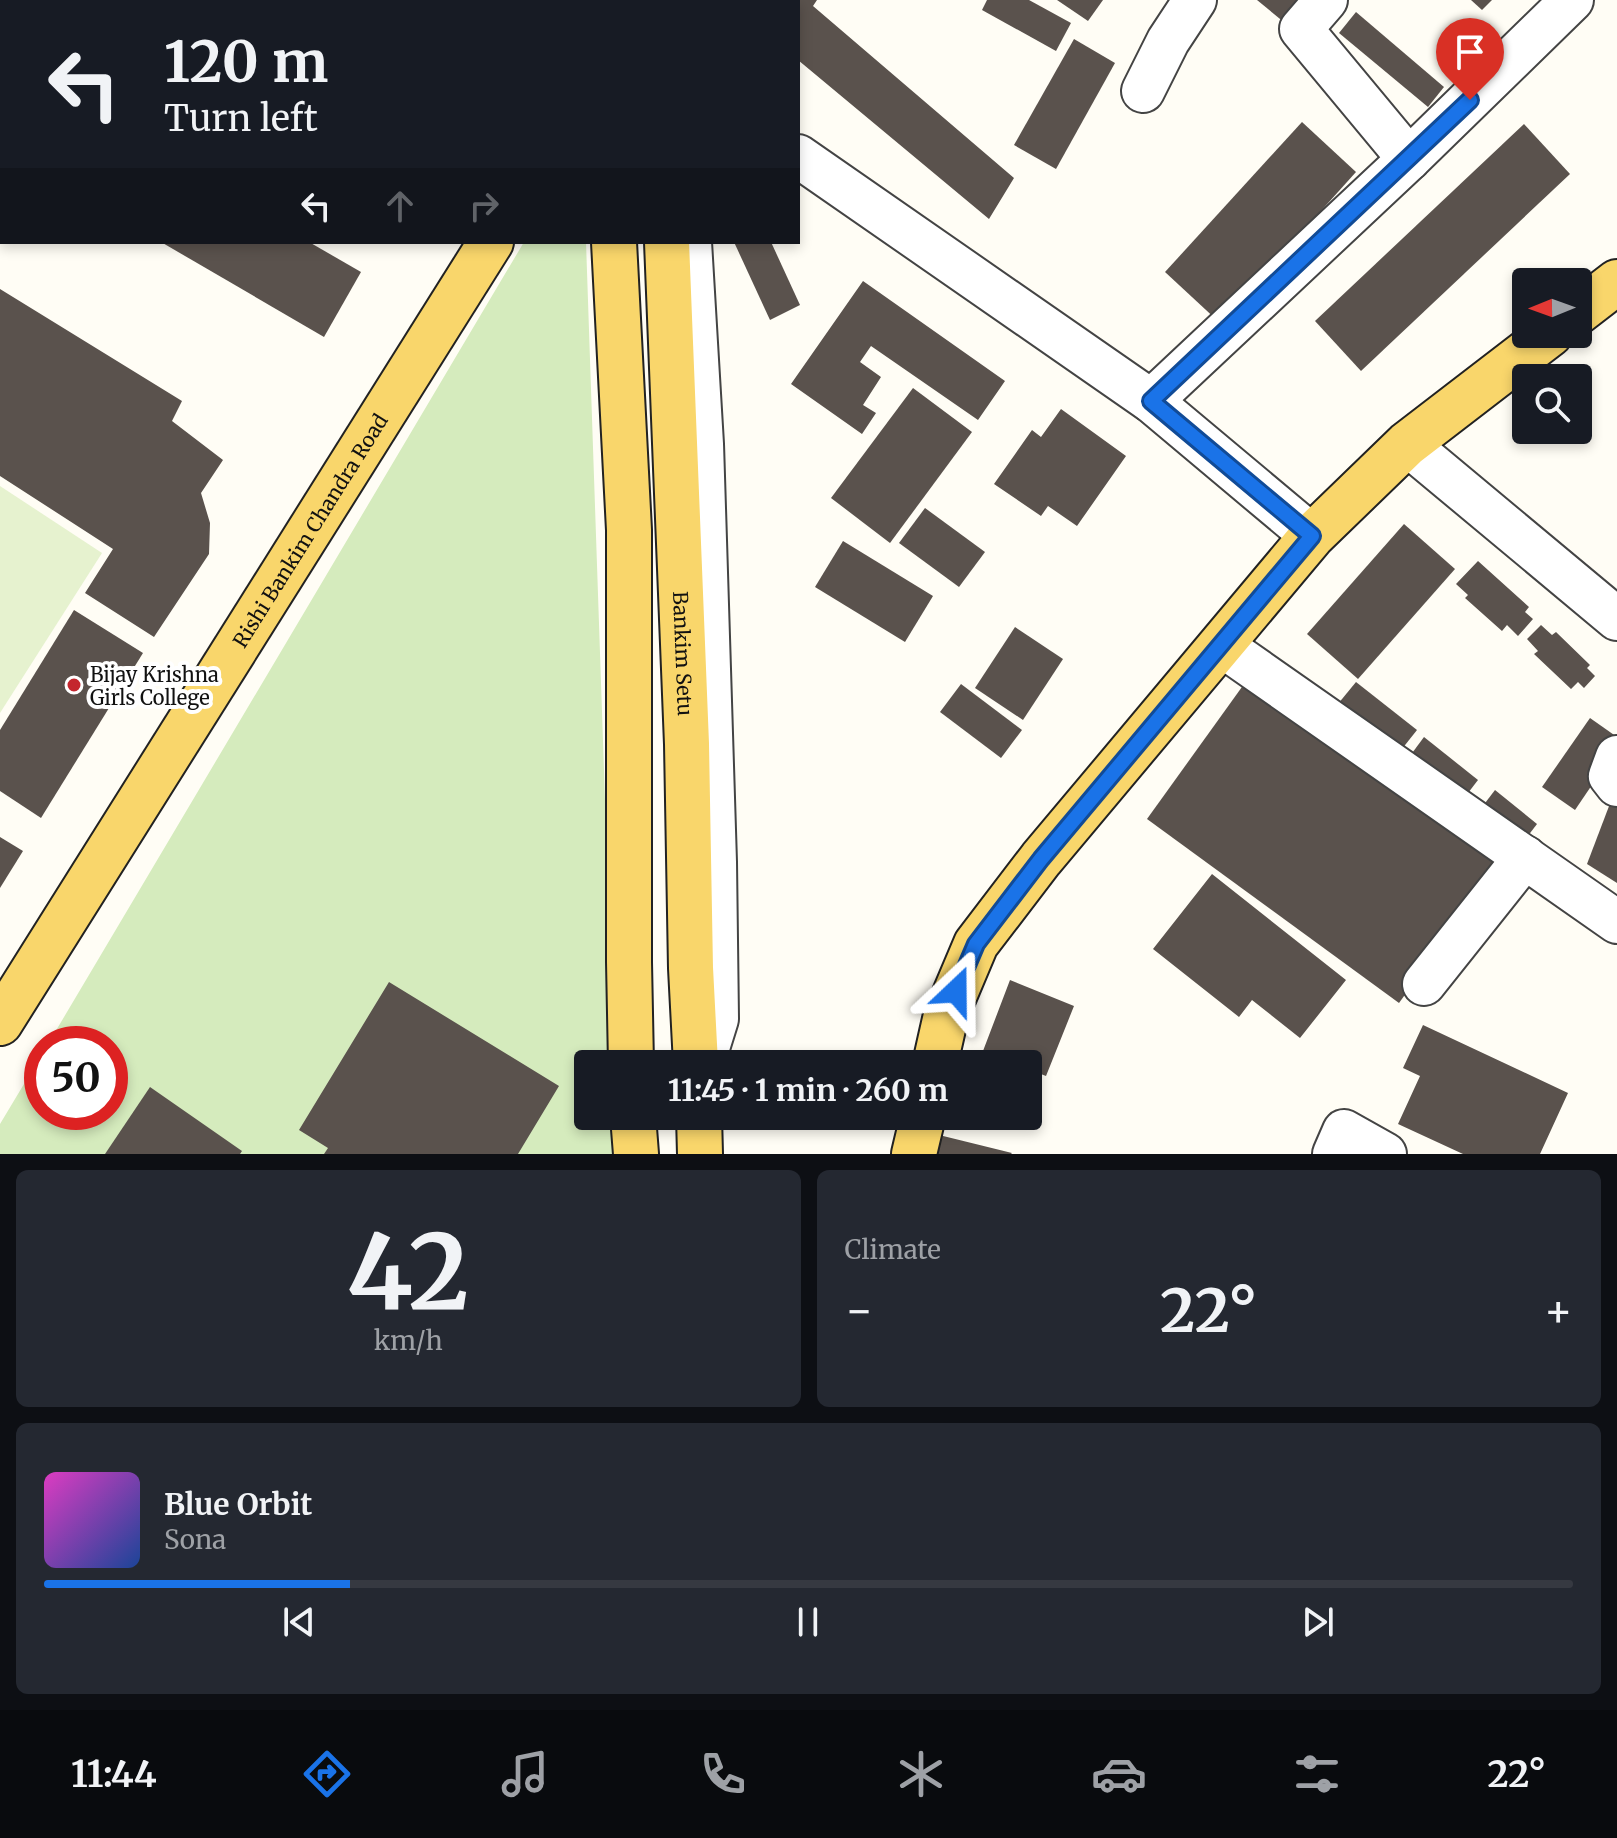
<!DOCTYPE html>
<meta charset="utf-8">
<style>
:root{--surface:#171b24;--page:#242831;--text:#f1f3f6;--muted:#9ea1a6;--line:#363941;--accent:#1a73e8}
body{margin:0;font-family:Merriweather,serif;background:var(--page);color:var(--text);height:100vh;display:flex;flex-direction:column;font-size:30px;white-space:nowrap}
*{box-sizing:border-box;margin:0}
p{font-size:26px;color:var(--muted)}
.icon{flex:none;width:44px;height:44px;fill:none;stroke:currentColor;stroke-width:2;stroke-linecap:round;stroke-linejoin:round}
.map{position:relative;height:1154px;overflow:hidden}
.sheet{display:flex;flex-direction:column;gap:16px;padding:16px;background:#0d0f14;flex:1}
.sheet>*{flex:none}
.top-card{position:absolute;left:0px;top:0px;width:800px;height:244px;box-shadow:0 4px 12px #0003;background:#171b24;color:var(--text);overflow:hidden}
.needle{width:52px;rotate:269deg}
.tools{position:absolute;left:1512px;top:268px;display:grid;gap:16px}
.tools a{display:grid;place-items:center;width:80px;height:80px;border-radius:8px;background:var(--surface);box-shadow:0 4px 12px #0003;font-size:40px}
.speed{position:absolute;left:24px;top:1026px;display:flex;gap:16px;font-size:40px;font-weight:700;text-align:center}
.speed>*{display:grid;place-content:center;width:104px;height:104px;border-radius:50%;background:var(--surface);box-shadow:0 4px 12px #0003;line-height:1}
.speed .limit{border:12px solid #d22;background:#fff;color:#111}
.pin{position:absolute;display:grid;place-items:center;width:68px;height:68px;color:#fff;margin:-82px -34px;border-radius:50% 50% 50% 0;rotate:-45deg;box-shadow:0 0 8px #0007}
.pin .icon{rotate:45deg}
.me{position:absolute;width:88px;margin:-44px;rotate:23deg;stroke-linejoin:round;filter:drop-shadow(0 0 6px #0008)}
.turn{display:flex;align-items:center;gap:28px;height:168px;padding:0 32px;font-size:36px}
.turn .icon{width:104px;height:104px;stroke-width:2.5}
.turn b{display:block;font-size:56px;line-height:68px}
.lanes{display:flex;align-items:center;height:76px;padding:0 32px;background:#0003;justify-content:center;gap:40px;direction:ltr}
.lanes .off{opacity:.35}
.big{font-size:60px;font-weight:700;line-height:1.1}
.sheet .widget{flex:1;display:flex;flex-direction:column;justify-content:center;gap:12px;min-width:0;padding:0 28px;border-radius:12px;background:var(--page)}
.sheet .dial{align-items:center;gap:0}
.dial b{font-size:104px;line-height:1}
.song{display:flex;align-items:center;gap:24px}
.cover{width:96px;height:96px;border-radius:12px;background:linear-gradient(135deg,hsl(310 70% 55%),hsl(220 70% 35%))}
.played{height:8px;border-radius:4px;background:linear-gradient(90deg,var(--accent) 20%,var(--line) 20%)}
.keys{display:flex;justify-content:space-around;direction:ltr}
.heat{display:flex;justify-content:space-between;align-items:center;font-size:44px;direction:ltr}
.sheet .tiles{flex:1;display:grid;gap:16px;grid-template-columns:1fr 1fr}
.widget:last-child{grid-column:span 2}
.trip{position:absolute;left:574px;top:1050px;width:468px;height:80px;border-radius:8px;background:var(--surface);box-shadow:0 4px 12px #0003;font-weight:700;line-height:80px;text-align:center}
.menu{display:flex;height:128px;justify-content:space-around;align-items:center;background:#090b0e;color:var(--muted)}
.menu .icon{width:56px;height:56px}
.menu .on{color:var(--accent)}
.menu b{font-size:36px;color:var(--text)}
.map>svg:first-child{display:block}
.green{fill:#d5ebbd}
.pitch{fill:#e6f2cf}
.building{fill:#5a524d}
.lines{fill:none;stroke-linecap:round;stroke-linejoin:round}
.minor-casing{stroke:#444;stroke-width:46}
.major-casing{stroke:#222;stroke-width:48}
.minor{stroke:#fff;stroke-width:42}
.major{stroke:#f9d66b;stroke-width:44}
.route-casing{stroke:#114b97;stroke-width:20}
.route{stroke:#1a73e8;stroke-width:14}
.poi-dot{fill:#c4262e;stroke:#fff;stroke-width:3}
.labels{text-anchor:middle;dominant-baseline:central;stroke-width:8;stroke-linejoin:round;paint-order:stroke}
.street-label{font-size:20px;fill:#111;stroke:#fff}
.poi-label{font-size:20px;fill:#111;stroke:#fff;text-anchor:start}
</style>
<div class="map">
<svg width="1617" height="1154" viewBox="0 0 1617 1154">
<rect width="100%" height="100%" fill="#fffdf5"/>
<polygon class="green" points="524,242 586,242 614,1064 588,1064 588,1116 616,1116 617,1154 0,1154 0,1124 42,1054 42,1112 110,1112 110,1044 48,1044"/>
<polygon class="pitch" points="0,486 102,553 0,713"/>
<g class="building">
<polygon points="798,0 817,0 813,6 1014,178 989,219 798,60"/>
<polygon points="987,0 1029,0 1071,23 1056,51 982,10"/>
<polygon points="1057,0 1103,0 1088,21"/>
<polygon points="1257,0 1313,0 1291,28"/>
<polygon points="1471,0 1492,0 1482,10"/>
<polygon points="1356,12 1444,87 1428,107 1339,33"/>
<polygon points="1074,39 1115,63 1056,169 1014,145"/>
<polygon points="1302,122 1356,172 1220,323 1165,272"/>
<polygon points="1524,124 1570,174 1361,371 1315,321"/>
<polygon points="161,242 309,242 361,272 324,337"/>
<polygon points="734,242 771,242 800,305 770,320"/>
<polygon points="863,281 1005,381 978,420 871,346 860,362 881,377 863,405 876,413 862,434 791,384"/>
<polygon points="0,289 182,401 172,421 223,460 201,493 210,523 209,554 154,637 85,593 113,549 0,476"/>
<polygon points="913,388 972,432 890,543 831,498"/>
<polygon points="1061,409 1126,456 1077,526 1048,506 1041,516 994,484 1032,430 1041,437"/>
<polygon points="925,508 985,552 959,587 899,543"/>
<polygon points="1404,524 1455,569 1358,679 1307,634"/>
<polygon points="843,541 933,596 905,642 815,587"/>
<polygon points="1478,561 1529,607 1525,612 1533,619 1518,636 1507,625 1502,631 1465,598 1468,595 1456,584"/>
<polygon points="74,610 143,653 41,818 0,791 0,730"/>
<polygon points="1541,625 1552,635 1556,632 1590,665 1587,668 1595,676 1584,688 1578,682 1571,689 1534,654 1538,651 1527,639"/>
<polygon points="1015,627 1063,659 1023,720 975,688"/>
<polygon points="1252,673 1504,857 1399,1003 1147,819"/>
<polygon points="1356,682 1417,730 1394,759 1333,710"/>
<polygon points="961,684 1022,730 1001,758 940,712"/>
<polygon points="1590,718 1617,737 1617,748 1575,810 1542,787"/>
<polygon points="1424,737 1478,780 1458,806 1404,764"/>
<polygon points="1495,790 1537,824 1521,845 1479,811"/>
<polygon points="1614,793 1617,796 1617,883 1587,864"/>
<polygon points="0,837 23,851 0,888"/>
<polygon points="1212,874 1346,980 1300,1038 1252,1000 1239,1017 1153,949"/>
<polygon points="1010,980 1074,1006 1046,1076 1028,1069 1028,1064 1016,1064 983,1051"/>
<polygon points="389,982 559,1086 518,1154 324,1154 328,1148 299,1130"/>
<polygon points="1423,1025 1568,1093 1540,1154 1463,1154 1398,1124 1420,1076 1403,1068"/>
<polygon points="150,1087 242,1151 240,1154 105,1154"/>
<polygon points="931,1133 1012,1153 1011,1154 926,1154"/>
</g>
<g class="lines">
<g class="minor-casing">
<g id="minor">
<polyline points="510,0 511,2"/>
<polyline points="1326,0 1301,29 1409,159"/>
<polyline points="1143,91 1168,41 1195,0"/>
<polyline points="798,156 1151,401 1312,536"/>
<polyline points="690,242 702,444 715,862 717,1019 703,1064"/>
<polyline points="1151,401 1409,159 1572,0"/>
<polyline points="1407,444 1617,619"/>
<polyline points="1221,645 1617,922"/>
<polyline points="1617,757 1610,776 1617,785"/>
<polyline points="1424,984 1525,857"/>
<polyline points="1334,1154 1344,1131 1385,1154"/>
</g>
</g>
<g class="major-casing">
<g id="major">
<polyline points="557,0 558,2"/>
<polyline points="630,2 631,0"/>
<polyline points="614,242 629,530 629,962 631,1064"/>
<path id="s1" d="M667 242 687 744 691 968 696 1064"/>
<polyline points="1578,312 1617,282"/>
<path id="s2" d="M0 1023 491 242"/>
<polyline points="935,1064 946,1015 976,944 1041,859 1312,536 1407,444 1550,334"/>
<polyline points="633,1116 636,1154"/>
<polyline points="699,1116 700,1154"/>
<polyline points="914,1154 923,1116"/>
</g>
</g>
<use href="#minor" class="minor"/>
<use href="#major" class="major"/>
</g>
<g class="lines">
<g class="route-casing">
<polyline id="route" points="956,991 976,944 1041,859 1312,536 1151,401 1470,100"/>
</g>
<use href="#route" class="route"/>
</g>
<circle class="poi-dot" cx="74" cy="685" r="8"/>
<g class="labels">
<g class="street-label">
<text stroke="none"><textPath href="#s2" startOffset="582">Rishi Bankim Chandra Road</textPath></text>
<text stroke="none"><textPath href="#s1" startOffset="412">Bankim Setu</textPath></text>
</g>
<g class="poi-label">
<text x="90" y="674">Bijay Krishna<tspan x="90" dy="23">Girls College</tspan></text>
</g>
</g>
</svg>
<div class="tools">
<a><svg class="needle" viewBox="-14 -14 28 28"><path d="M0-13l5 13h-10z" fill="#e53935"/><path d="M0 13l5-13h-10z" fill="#9ea1a6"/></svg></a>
<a><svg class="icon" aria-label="search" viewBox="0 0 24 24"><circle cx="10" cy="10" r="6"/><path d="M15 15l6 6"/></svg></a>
</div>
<div class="speed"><div class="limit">50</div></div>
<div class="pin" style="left:1470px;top:100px;background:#d93025"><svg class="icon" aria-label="arrive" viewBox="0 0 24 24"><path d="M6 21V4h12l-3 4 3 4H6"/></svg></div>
<svg class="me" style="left:956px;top:991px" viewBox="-20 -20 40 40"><path d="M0-17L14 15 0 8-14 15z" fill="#1a73e8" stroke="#fff" stroke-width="4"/></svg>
<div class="trip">11:45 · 1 min · 260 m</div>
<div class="top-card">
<div class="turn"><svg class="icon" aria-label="left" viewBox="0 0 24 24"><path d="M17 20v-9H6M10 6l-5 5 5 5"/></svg><div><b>120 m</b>Turn left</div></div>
<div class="lanes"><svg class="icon" aria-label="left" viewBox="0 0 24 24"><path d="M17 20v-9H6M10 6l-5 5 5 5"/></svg><svg class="icon off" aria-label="ahead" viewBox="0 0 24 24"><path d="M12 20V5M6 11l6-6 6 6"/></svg><svg class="icon off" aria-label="right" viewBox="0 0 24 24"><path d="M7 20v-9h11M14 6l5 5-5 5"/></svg></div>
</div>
</div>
<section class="sheet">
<div class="tiles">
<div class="widget dial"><b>42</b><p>km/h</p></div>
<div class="widget"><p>Climate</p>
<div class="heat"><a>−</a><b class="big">22°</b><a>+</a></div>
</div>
<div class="widget">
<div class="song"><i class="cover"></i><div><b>Blue Orbit</b><p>Sona</p></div></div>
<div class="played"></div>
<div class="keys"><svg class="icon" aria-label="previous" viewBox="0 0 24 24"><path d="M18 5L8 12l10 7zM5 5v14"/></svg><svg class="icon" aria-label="pause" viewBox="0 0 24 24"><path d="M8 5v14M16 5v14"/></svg><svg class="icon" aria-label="next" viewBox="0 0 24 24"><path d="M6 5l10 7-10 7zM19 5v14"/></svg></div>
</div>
</div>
</section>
<nav class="menu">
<b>11:44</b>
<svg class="icon on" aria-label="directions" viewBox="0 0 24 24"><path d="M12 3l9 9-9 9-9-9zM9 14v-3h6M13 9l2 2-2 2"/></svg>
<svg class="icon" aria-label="music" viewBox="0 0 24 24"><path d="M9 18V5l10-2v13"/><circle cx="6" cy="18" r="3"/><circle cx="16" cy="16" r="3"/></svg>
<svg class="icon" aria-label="phone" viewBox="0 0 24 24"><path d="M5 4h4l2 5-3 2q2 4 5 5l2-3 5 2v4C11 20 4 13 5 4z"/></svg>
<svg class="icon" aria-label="climate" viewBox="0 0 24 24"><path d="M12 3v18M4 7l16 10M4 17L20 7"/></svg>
<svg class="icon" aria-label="car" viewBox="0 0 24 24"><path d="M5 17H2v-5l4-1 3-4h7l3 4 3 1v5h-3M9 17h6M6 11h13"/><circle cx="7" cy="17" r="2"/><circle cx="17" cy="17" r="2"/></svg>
<svg class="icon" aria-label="filters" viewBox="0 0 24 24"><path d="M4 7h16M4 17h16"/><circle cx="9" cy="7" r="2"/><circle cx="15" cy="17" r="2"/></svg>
<b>22°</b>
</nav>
